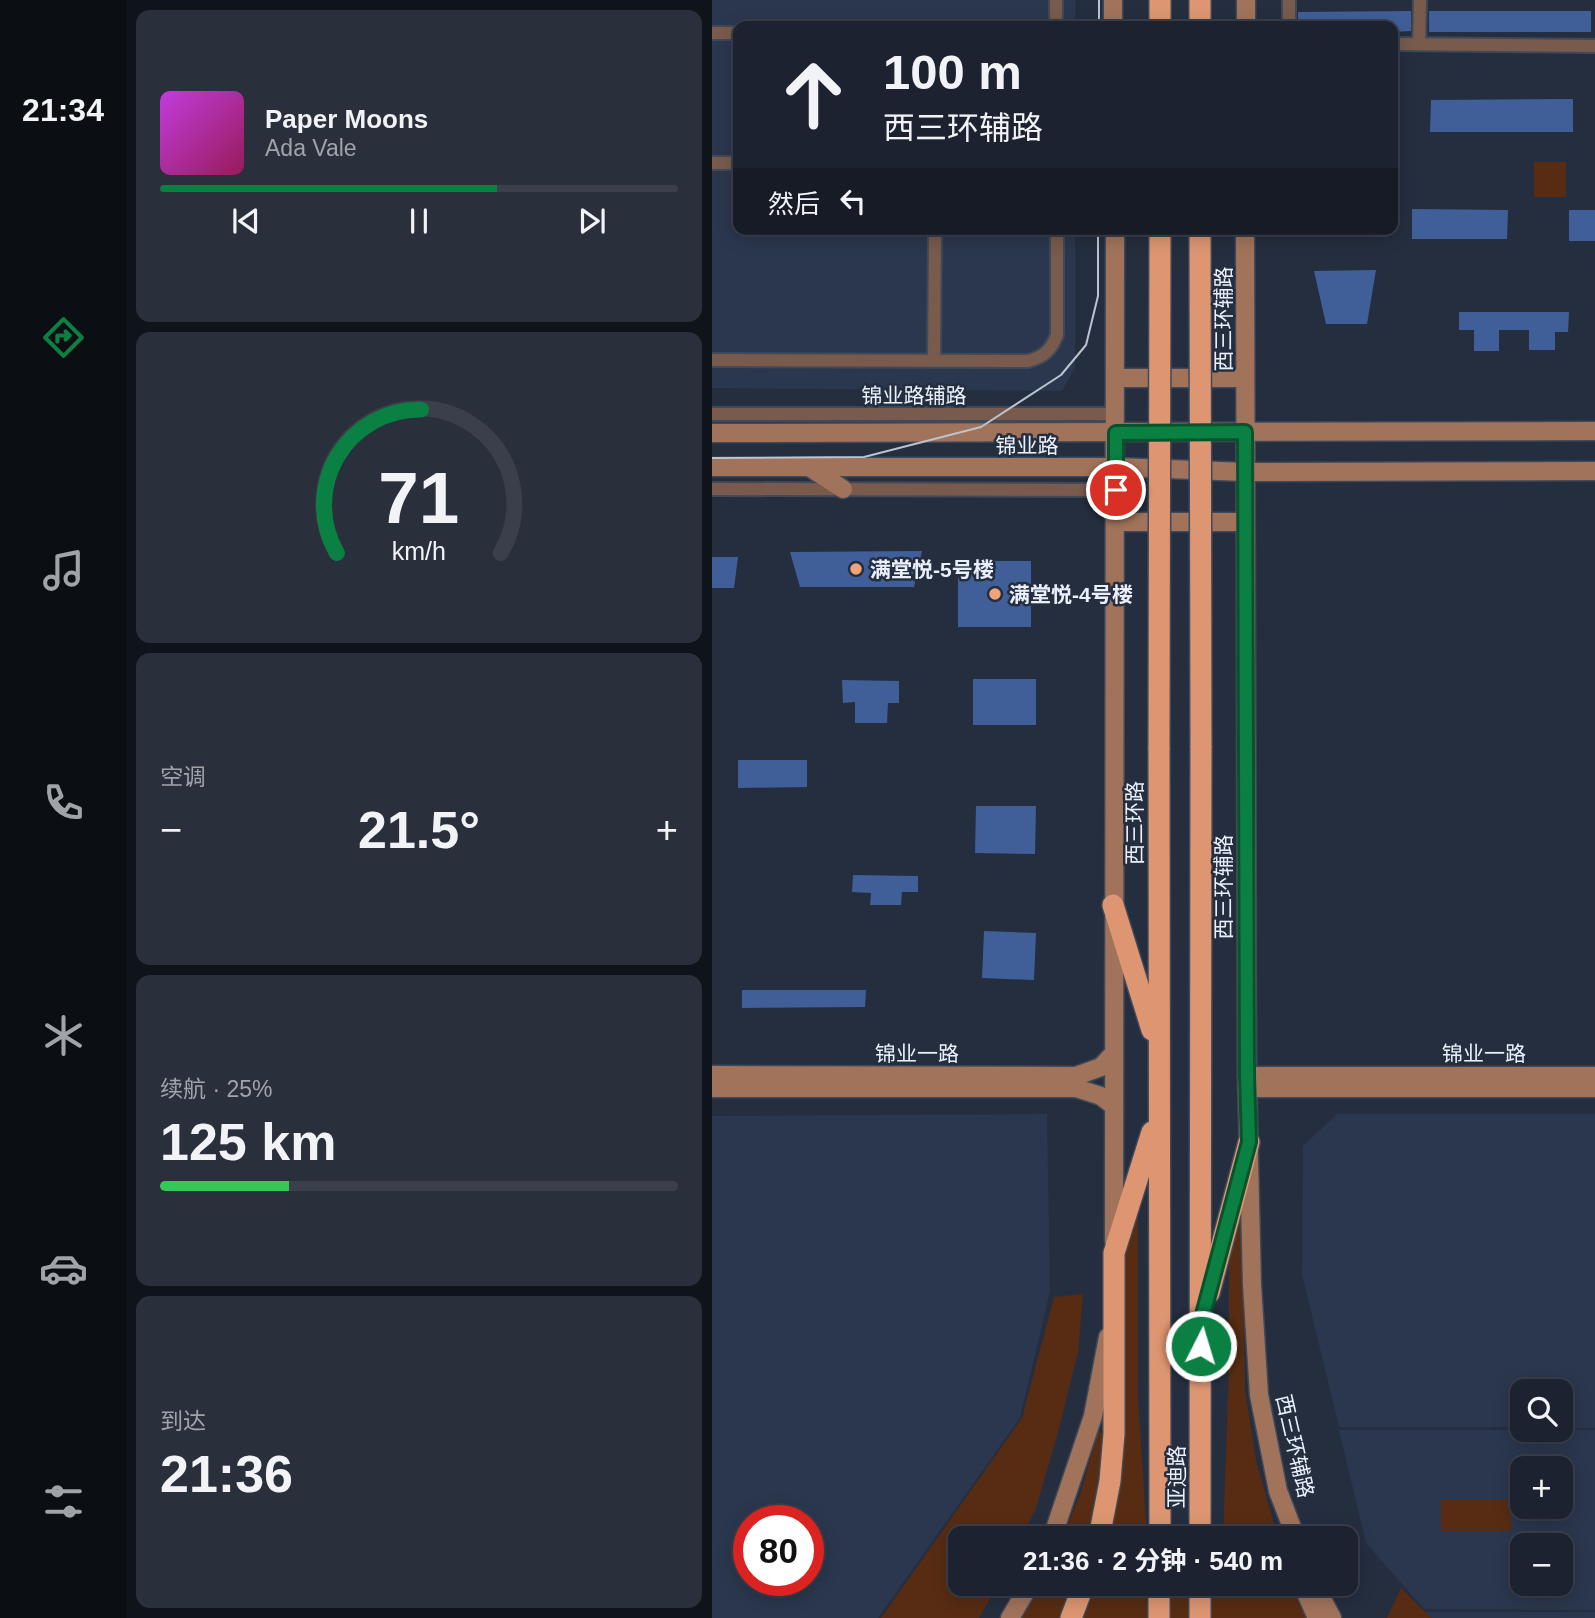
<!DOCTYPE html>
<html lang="zh">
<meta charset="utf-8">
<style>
:root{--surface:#1c222f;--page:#292f3b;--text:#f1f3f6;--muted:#a0a4aa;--line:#3a3f4b;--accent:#0b8043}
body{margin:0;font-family:Arial,"Noto Sans SC",sans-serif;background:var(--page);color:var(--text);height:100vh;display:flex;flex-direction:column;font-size:26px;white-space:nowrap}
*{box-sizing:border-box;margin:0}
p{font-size:23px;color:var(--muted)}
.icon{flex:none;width:38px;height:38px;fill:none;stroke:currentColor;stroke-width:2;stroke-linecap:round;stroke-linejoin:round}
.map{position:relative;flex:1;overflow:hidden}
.panel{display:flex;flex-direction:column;gap:10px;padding:10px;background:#0f131a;width:586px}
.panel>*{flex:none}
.guide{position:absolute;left:21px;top:21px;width:665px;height:214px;border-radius:14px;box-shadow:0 4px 18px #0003,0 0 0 2px var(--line);background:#1c222f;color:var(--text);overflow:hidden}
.fabs{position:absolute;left:798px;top:1379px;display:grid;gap:14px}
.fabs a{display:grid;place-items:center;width:63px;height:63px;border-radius:14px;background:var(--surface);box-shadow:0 4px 18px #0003,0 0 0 2px var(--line);font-size:35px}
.speed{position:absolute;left:21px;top:1505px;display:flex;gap:14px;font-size:35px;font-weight:700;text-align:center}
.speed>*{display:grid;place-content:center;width:91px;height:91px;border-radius:50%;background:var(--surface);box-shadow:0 4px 18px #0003,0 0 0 2px var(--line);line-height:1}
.speed .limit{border:10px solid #d22;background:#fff;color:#111}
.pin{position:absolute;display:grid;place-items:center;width:60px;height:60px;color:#fff;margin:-30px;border:4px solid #fff;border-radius:50%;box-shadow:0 2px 7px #0007}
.me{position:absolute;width:77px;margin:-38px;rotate:5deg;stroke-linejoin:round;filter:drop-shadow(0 0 5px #0008)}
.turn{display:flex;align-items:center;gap:24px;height:147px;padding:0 35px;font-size:32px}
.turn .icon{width:91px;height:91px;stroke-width:2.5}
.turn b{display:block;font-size:49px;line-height:60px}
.then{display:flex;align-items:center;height:66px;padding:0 35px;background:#0003;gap:14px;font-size:26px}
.big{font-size:52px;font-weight:700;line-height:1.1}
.panel .card{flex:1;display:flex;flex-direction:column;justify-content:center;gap:10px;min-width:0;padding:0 24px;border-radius:14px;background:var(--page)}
.panel .dial{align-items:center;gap:0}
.dial svg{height:182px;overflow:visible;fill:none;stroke:var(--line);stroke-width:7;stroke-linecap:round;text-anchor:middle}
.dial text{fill:var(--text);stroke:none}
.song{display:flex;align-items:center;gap:21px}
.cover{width:84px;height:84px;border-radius:10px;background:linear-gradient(135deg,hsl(290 70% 55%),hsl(330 70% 35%))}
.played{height:7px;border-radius:4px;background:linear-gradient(90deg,var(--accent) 65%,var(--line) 65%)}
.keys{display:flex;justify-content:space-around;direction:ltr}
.heat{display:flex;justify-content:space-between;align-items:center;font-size:38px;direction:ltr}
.charge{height:10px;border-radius:5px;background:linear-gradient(90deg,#34c759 25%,var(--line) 0)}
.trip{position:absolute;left:236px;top:1526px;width:410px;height:70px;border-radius:14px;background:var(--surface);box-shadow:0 4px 18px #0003,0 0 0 2px var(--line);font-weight:700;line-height:70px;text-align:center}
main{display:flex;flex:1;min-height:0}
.tab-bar{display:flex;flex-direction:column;width:126px;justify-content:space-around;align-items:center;background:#0b0e13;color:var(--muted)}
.tab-bar .icon{width:49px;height:49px}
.tab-bar .selected{color:var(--accent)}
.tab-bar b{font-size:32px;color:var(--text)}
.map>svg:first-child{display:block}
.built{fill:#2b374e;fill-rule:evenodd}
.green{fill:#572c12}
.building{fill:#405f98}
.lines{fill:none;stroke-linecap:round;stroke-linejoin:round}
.street-casing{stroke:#404959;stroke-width:16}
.secondary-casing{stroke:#404959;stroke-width:21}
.highway-casing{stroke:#404959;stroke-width:24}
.street{stroke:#785b4c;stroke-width:12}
.secondary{stroke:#a1735b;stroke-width:18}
.highway{stroke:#dd9671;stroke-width:21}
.tram{stroke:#bcc3d0;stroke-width:2}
.highway-bridge-casing{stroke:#404959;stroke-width:24;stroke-linecap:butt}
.highway-bridge{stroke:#dd9671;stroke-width:21}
.route-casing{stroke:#07532c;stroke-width:18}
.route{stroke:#0b8043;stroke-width:12}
.poi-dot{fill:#f0a279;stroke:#252e3f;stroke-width:2.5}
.labels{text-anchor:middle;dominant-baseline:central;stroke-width:5;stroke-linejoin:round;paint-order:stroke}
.street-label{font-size:21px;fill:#e9effb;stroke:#252e3f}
.poi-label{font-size:21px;font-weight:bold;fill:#e9effb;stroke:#252e3f;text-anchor:start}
</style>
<main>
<nav class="tab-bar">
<b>21:34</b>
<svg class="icon selected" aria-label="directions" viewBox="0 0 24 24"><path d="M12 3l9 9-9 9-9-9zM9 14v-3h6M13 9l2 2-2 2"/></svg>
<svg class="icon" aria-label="music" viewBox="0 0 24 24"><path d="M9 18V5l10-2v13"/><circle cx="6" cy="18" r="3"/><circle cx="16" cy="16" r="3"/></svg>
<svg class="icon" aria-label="phone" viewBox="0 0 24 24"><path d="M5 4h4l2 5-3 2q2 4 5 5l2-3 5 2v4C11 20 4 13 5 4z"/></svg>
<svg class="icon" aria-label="climate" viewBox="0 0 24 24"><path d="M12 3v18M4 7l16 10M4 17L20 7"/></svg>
<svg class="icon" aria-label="car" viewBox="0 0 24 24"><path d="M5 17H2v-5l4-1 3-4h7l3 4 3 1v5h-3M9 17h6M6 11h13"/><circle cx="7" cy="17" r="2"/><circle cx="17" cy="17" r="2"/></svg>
<svg class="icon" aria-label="filters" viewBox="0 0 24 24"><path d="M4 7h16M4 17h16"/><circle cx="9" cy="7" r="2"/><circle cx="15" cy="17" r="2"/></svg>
</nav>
<section class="panel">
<div class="card">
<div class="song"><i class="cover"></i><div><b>Paper Moons</b><p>Ada Vale</p></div></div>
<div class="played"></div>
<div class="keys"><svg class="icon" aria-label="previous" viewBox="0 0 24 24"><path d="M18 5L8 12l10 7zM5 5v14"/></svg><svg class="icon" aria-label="pause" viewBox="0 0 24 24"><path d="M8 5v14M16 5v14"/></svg><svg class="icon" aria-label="next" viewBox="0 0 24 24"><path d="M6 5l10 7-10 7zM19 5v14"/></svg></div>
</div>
<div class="card dial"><svg viewBox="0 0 100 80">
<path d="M14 69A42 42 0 1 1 86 69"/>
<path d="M14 69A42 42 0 0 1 51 6" stroke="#0b8043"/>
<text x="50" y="56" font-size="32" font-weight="700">71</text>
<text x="50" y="72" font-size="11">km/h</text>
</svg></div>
<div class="card"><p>空调</p>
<div class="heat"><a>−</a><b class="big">21.5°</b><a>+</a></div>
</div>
<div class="card"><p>续航 · 25%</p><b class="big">125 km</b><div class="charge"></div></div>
<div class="card"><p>到达</p><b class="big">21:36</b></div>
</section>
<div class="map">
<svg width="883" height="1618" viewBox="0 0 883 1618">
<rect width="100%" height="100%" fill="#252e3f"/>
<g class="built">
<polygon points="0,0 363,0 363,26 26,26 26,229 363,229 363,368 350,391 0,388"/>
<path d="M335 1114 338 1291 308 1418 166 1618H0V1116ZM37 1521H96V1580H37Z"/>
<polygon points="625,1114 883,1114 883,1428 849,1428 849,1391 810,1391 810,1427 627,1427 590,1274 591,1146"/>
<path d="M627 1430H883V1610L712 1609 654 1543ZM810 1468H849V1507H810ZM810 1545H849V1584H810Z"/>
<polygon points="713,1612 883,1612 883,1618 719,1618"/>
</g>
<g class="green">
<rect x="822" y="162" width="32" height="35"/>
<polygon points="527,1213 530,1217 533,1389 544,1460 566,1538 511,1538 517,1368 517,1252"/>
<polygon points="426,1215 426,1397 435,1538 350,1538 368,1495 386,1432 410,1435 411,1259"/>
<polygon points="371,1294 366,1352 345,1436 324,1508 309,1538 248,1538 248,1584 287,1584 267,1618 169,1618 310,1418 342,1297"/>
<rect x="729" y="1500" width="70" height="31"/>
<polygon points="328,1584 583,1584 597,1618 310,1618"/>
<polygon points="689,1588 719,1618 675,1618"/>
</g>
<g class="building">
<polygon points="699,11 699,31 681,32 681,26 586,26 586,12"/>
<rect x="717" y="11" width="162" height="21"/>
<polygon points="861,99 861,132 718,132 719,100"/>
<polygon points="700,209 796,210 795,239 700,239"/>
<rect x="857" y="210" width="26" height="31"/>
<polygon points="664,270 655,324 614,324 602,271"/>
<polygon points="747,312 857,312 856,332 843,332 843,350 817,350 817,330 787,330 787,351 762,351 762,330 747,330"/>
<polygon points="210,551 202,587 88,587 78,552"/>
<polygon points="0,557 26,557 22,588 0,588"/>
<rect x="246" y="561" width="73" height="66"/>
<rect x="261" y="679" width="63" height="46"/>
<polygon points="130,680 187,681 187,703 176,703 175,723 143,723 143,702 131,703"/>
<polygon points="26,760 95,760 95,787 26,788"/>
<polygon points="264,806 324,806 323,854 263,853"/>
<polygon points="141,875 206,876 206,892 190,892 189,905 158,905 159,893 140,892"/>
<polygon points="272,931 324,933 322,980 270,978"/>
<polygon points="30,990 154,990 153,1007 30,1008"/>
</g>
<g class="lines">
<g class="street-casing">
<g id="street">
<polyline points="344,0 344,26"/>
<polyline points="577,0 577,26"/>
<polyline points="0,33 26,33"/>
<polyline points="681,44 883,46"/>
<polyline points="707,44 708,0"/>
<polyline points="0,163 26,163"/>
<path d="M0 360 316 361C332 357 339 350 345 335V229"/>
<polyline points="222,361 223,229"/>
<polyline points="0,414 404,414"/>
<polyline points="0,489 404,490"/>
</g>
</g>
<g class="secondary-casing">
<g id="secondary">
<polyline points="401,0 401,26"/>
<polyline points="534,26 534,0"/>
<polyline points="533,229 535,1076 540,1285 547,1395 566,1491 584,1538"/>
<polyline points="404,378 533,378"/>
<polyline points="0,433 883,431"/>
<polyline points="0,467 404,467 533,472 883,471"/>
<polyline points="97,467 131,489"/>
<polyline points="404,522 533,522"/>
<polyline points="0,1075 364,1076 389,1067 402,1053"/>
<polyline points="535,1076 883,1076"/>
<polyline points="0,1088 364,1088 389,1096 402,1106"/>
<polyline points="535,1088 883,1088"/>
<polyline points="402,1241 403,229"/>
<polyline points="340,1538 381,1416 396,1337"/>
<polyline points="590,1584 605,1618"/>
<polyline points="602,1584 620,1618"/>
<polyline points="298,1618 318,1584"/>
</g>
</g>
<g class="highway-casing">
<g id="highway">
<polyline points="488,0 488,26"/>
<polyline points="448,26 448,0"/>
<polyline points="447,748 448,1538"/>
<polyline points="401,905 440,1030"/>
<polyline points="497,1293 537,1142"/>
<polyline points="387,1538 398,1481 402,1434 402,1253 440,1132"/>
<polyline points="488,1538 489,746"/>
<polyline points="359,1618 372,1584"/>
<polyline points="447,1618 447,1584"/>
<polyline points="488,1618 488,1584"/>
</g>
</g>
<use href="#street" class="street"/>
<use href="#secondary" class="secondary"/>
<use href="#highway" class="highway"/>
<g class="tram">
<polyline points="387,0 387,26"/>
<polyline points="0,458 152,457 269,427 349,375 374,345 386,296 386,229"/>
</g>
<g class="highway-bridge-casing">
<g id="highway-bridge">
<polyline points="488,229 489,746"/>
<polyline points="447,748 448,229"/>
</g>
</g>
<use href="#highway-bridge" class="highway-bridge"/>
</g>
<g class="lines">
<g class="route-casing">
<polyline id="route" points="404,490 404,433 533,432 535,1076 537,1142 489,1322 489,1346"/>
</g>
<use href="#route" class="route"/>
</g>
<g class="poi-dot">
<circle cx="144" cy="569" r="7"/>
<circle cx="283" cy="594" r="7"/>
</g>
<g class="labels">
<g class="street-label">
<text transform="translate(511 319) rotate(-90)">西三环辅路</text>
<text x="202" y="395">锦业路辅路</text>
<text x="315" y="445">锦业路</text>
<text transform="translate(422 823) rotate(-90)">西三环路</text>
<text transform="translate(511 887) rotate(-90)">西三环辅路</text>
<text x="205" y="1053">锦业一路</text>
<text x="772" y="1053">锦业一路</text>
<text transform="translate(583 1446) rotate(77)">西三环辅路</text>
<text transform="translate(464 1477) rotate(-90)">亚迪路</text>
</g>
<g class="poi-label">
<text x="158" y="569">满堂悦-5号楼</text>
<text x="297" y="594">满堂悦-4号楼</text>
</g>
</g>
</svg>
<div class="fabs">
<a><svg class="icon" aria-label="search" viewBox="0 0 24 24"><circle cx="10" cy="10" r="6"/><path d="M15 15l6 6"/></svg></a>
<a>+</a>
<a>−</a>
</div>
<div class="speed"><div class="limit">80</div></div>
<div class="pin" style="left:404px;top:490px;background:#d93025"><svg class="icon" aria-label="arrive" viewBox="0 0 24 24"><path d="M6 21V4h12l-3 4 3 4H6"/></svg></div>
<svg class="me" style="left:489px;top:1346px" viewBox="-20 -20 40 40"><circle r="17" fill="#0b8043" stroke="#fff" stroke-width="3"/><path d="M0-11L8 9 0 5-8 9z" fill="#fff"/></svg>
<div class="trip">21:36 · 2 分钟 · 540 m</div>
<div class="guide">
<div class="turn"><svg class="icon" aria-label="ahead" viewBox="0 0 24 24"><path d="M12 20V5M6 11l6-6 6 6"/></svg><div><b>100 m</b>西三环辅路</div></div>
<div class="then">然后<svg class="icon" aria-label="left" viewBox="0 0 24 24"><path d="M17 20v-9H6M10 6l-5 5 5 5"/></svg></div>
</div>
</div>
</main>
